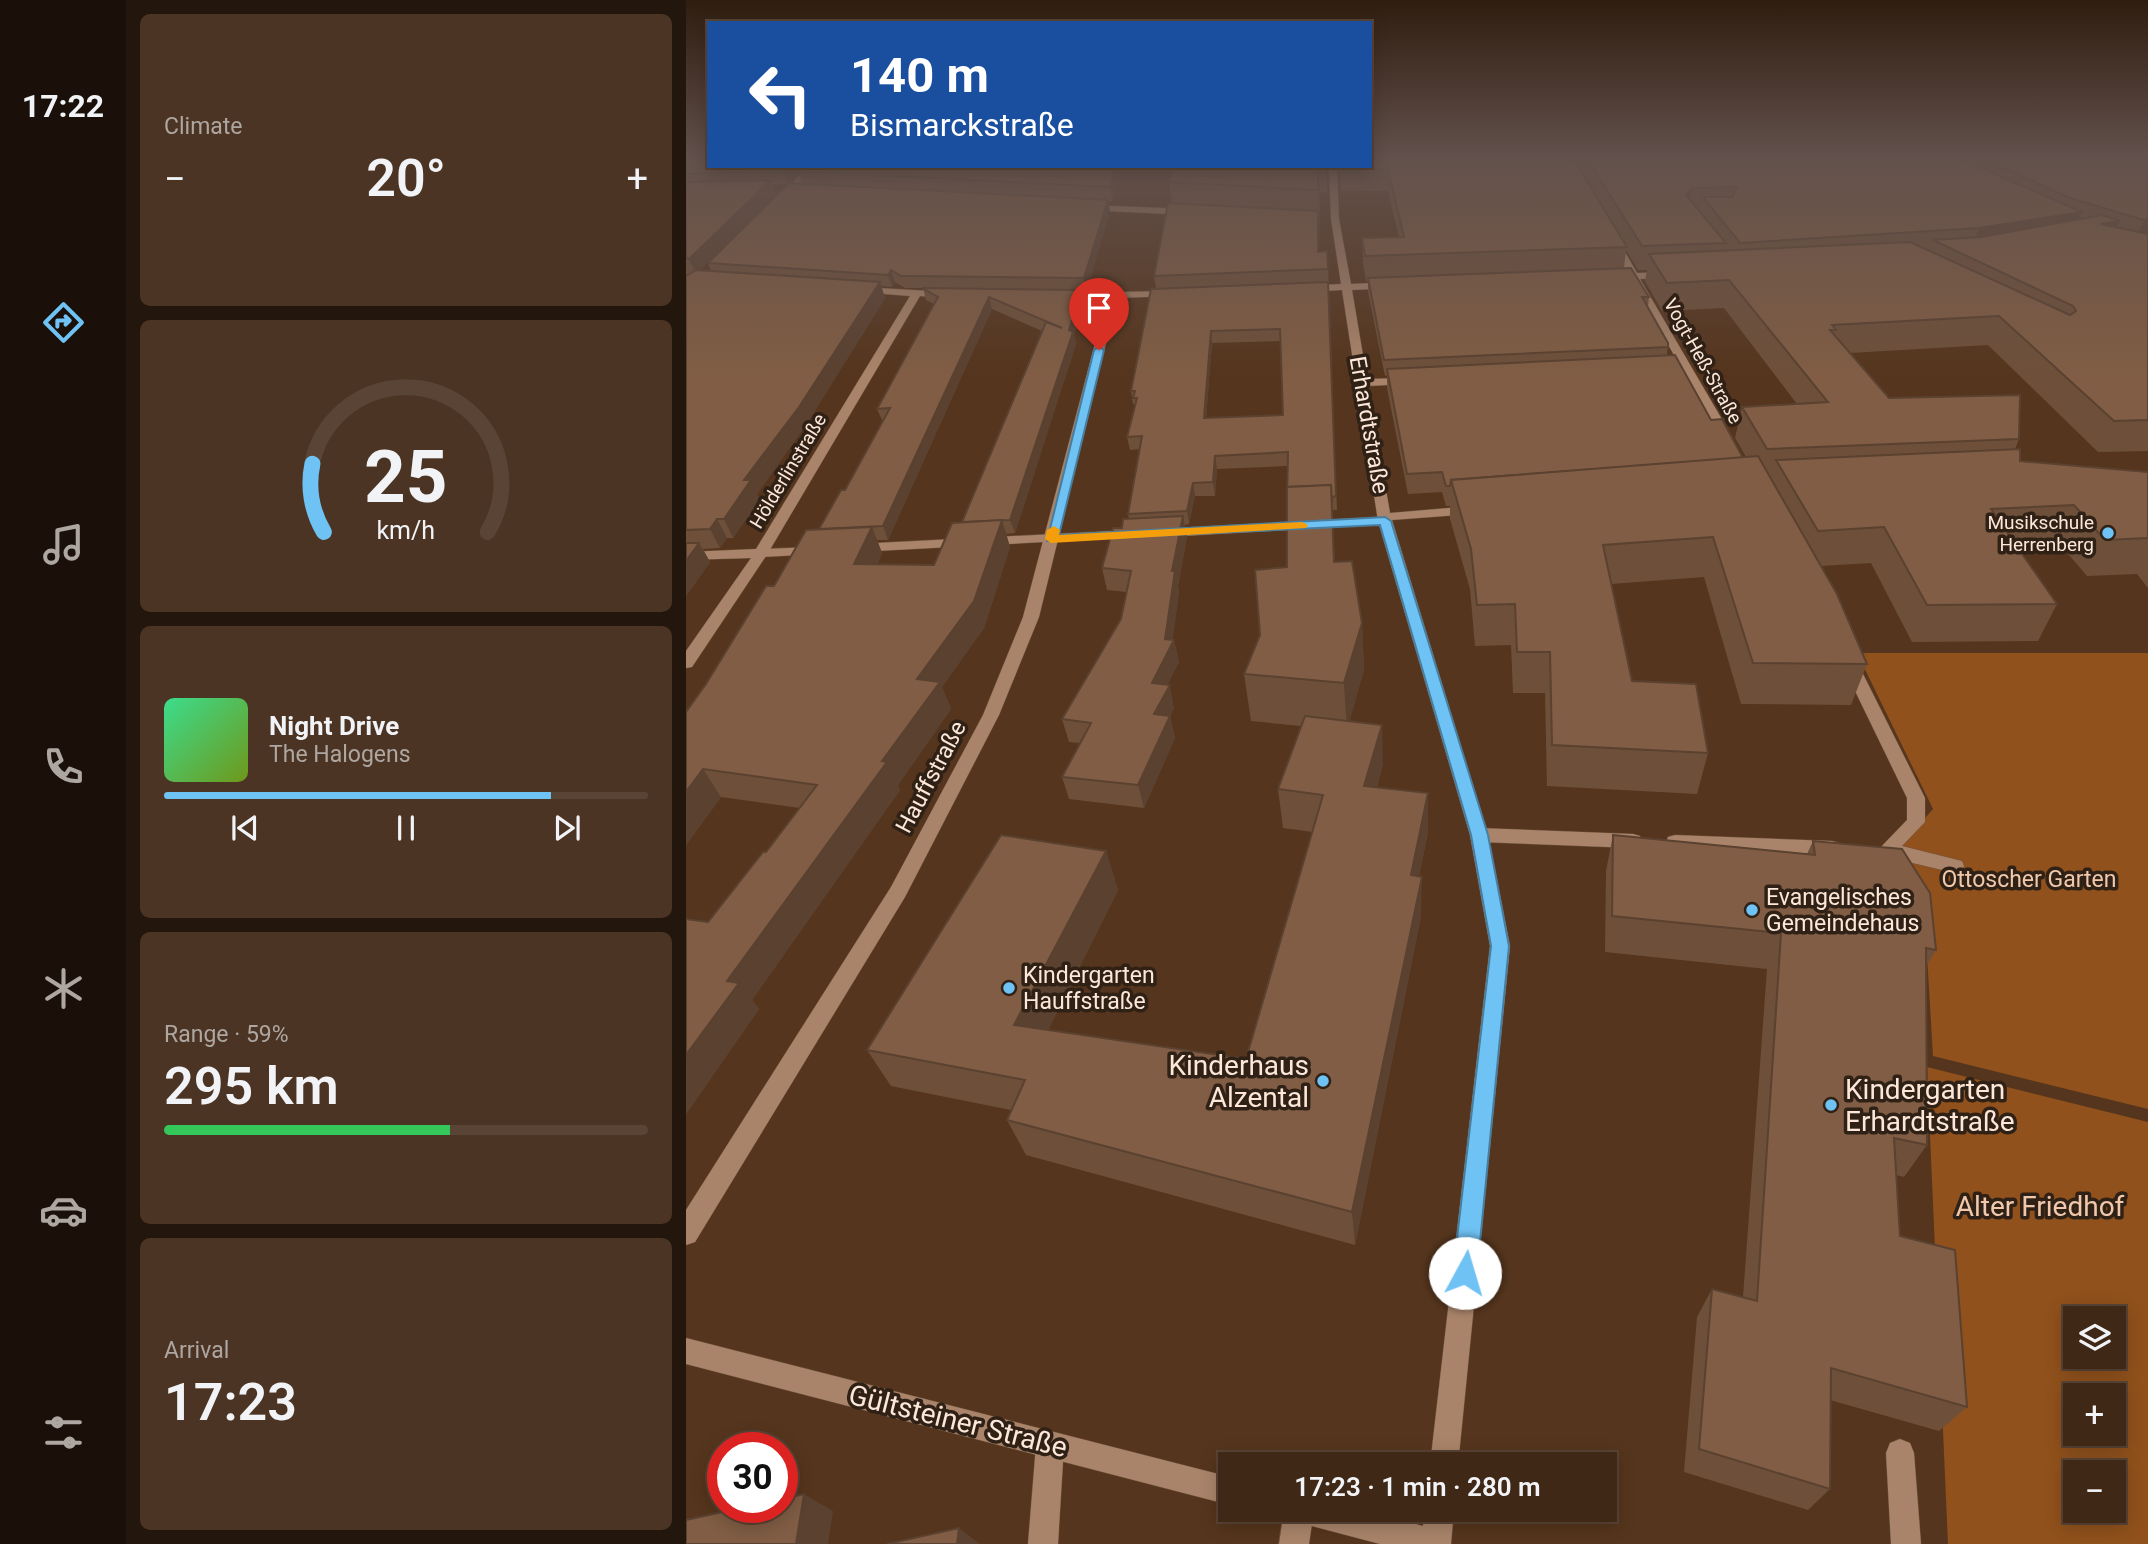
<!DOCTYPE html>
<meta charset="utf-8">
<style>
:root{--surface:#402816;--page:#4b3423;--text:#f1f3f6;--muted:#aea6a1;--line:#594435;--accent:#6fc2f4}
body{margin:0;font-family:Roboto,sans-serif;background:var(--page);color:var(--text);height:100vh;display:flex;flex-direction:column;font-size:26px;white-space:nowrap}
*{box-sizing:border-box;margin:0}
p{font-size:23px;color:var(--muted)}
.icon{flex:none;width:38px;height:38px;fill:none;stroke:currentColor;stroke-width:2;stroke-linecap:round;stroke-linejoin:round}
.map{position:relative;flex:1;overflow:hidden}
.sheet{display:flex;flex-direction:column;gap:14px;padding:14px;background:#23160c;width:560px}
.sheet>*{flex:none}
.hud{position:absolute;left:21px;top:21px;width:665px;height:147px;border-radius:0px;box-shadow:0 4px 18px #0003,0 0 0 2px var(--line);background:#1a4fa0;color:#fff;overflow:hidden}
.tools{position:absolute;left:1377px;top:1306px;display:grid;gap:14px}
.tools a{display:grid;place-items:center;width:63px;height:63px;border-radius:0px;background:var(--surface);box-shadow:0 4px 18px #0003,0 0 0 2px var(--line);font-size:35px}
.speed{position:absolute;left:21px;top:1432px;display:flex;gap:14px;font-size:35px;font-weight:700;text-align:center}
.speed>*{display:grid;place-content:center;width:91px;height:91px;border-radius:50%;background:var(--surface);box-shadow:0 4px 18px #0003,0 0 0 2px var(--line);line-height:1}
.speed .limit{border:10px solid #d22;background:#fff;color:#111}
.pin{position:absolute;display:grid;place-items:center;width:60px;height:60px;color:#fff;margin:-72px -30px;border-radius:50% 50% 50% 0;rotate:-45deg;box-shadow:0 0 7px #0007}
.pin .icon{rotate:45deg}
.me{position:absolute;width:77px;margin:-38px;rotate:6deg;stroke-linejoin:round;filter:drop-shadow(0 0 5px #0008)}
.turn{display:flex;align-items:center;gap:24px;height:147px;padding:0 28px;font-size:32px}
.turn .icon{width:91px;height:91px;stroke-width:2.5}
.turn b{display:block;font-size:49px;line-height:60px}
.big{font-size:52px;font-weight:600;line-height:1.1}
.sheet .tile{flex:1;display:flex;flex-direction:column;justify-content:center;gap:10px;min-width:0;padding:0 24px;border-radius:10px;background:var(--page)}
.sheet .dial{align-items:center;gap:0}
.dial svg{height:182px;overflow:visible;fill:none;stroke:var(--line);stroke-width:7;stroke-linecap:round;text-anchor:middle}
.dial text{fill:var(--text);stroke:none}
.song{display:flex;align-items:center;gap:21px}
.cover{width:84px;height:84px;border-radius:10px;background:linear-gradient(135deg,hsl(150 70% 55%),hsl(80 70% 35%))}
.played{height:7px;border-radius:4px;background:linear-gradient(90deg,var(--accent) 80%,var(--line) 80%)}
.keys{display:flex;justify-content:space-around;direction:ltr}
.heat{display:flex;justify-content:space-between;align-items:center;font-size:38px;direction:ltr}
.charge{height:10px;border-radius:5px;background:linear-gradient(90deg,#34c759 59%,var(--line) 0)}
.trip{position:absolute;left:532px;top:1452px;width:399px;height:70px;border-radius:0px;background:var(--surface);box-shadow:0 4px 18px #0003,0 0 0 2px var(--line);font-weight:600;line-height:70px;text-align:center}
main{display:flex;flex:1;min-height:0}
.tab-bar{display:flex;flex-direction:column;width:126px;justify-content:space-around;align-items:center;background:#1a1009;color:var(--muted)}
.tab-bar .icon{width:49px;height:49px}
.tab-bar .current{color:var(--accent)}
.tab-bar b{font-size:32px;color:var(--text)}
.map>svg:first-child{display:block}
.green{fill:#90511c;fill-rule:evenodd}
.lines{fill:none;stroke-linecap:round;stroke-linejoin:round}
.lane-casing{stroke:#6c513b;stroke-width:1}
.street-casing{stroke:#6c513b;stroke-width:1}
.lane{fill:#a9846a;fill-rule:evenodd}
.street{fill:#a9846a;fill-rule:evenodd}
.wall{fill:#6e503a;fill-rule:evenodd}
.shaded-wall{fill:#5a4130}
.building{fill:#805d44;stroke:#5a4130;stroke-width:2;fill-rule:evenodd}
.route{fill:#6fc2f4;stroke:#487e9f;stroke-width:2}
.slow{fill:#f59e0b}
.poi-dot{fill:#6fc2f4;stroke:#2f2116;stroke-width:2.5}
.labels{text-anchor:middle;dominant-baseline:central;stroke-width:7;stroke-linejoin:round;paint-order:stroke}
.far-street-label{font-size:19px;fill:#fce7d9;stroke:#2f2116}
.far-poi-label{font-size:19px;fill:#fce7d9;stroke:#2f2116;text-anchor:end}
.street-label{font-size:23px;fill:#fce7d9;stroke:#2f2116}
.park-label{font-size:23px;fill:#f1c8ab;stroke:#2f2116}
.poi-label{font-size:23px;fill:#fce7d9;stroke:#2f2116;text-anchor:start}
.near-poi-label{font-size:28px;fill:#fce7d9;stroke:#2f2116;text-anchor:end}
.near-park-label{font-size:28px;fill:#f1c8ab;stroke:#2f2116}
.near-street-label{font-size:28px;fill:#fce7d9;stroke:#2f2116}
</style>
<main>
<nav class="tab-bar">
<b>17:22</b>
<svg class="icon current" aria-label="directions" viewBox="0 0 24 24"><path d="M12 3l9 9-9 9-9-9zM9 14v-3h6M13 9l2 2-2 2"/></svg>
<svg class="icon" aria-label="music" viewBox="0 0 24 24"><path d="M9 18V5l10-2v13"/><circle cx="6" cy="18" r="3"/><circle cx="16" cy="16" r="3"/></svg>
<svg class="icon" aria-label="phone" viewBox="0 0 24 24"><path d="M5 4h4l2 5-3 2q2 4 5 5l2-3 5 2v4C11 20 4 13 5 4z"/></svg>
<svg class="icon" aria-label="climate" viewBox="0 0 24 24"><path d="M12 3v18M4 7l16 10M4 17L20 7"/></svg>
<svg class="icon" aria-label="car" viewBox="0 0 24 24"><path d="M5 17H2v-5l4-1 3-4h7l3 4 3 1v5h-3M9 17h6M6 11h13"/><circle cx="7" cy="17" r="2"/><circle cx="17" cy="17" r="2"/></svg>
<svg class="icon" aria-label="filters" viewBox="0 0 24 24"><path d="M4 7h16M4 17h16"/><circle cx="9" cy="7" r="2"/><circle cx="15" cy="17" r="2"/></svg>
</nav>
<section class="sheet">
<div class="tile"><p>Climate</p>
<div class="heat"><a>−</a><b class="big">20°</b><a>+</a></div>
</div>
<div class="tile dial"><svg viewBox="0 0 100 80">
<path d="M14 69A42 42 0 1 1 86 69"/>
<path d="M14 69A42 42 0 0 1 9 39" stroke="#6fc2f4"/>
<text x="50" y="56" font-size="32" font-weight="700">25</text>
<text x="50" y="72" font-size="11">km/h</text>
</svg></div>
<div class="tile">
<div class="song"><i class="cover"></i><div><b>Night Drive</b><p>The Halogens</p></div></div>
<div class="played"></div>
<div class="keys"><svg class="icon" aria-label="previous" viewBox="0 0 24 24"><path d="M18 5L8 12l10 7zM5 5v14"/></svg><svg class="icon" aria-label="pause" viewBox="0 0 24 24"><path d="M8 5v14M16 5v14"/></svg><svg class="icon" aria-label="next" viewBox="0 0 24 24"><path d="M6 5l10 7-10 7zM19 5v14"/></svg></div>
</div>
<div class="tile"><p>Range · 59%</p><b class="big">295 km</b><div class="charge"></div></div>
<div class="tile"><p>Arrival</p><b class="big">17:23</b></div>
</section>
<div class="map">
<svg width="1462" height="1544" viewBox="0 0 1462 1544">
<rect width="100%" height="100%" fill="#55351d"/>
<g class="green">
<polygon points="1171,653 1462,653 1462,1109 1247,1056 1240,939 1200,863 1247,809"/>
<path d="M1241 1067 1462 1122V1544H1262ZM1390 1318H1428V1356H1390ZM1390 1395H1428V1433H1390ZM1390 1472H1428V1510H1390Z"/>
</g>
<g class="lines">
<g class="lane-casing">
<g id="lane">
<polygon points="699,517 706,521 704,524 479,537 472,533 479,529"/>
<polygon points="447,530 452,531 452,537 171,552 164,548 171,544"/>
<polygon points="129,547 136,551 134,554 75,557 68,553 75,549"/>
<polygon points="1163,657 1171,662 1239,798 1239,822 1216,846 1276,861 1278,866 1276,871 1269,873 1201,857 1194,855 1192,850 1221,820 1221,798 1155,662"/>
<polygon points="793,828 947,834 954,836 956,841 954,846 947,848 793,842 786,840 784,835 786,830"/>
<polygon points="989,835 1146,841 1153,843 1155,848 1153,853 1146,855 989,849 982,847 980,842 982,837"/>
<polygon points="364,1431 374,1435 378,1445 372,1544 342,1544 350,1445 354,1435"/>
<polygon points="1214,1439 1224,1443 1228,1453 1235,1544 1205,1544 1200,1453 1204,1443"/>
<polygon points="598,1510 628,1510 623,1544 593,1544"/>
</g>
</g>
<g class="street-casing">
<g id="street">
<polygon points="122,166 131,166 98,202 92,202 92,198"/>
<polygon points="643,166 651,166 653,219 665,284 706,282 711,285 706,288 666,290 681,379 722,378 728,381 722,384 682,386 704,513 786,506 793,510 786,514 706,520 802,835 824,946 772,1465 744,1465 804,946 784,835 692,521 656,290 619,292 614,289 619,286 655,284 645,219"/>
<polygon points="401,205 503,209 507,212 503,215 398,210"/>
<polygon points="927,237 932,240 951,273 982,272 987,275 982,278 954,279 1048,440 1046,443 1036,440 945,279 927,280 922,277 942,274 922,240"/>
<polygon points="175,287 262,292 267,295 262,298 234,296 82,553 6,667 0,668 0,651 65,558 0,560 0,552 70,549 224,296 172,292 170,290"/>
<polygon points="486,291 489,292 489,296 431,298 353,617 313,715 219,897 9,1242 0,1245 0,1210 205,887 297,715 337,617 421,298 374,299 369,296 374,293"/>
<polygon points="0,1338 544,1477 544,1505 0,1364"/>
<polygon points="607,1510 678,1510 737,1526 738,1510 768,1510 765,1544 694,1544 622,1525 612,1520"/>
</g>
</g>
<use href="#lane" class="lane"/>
<use href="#street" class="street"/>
</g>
<g class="wall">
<path d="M0 157 437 166 426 201H422L424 211 401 290H395L397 301 388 335 390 344 329 533 320 534 324 547 298 628 256 687 265 709 212 785 214 790 66 1000 73 1009 0 1114 22 922 80 852 114 808 35 797 0 845V712L88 586 133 530 159 490 197 422 191 409 248 304 240 300 237 288H219L209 282 206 287 195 286 199 298 120 425 71 494 74 499 47 538H41L34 548 17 549 24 562 0 596V276L3 274H0ZM112 172 116 184 22 263 25 271 14 270 90 195 87 185 101 184ZM306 309 356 331 276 522 248 565H191L196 553 191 540H202Z"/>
<path d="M684 157H1462V451L1412 452 1302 345 1164 353 1203 398 1333 439 1329 449 1334 461 1462 472V588L1451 574 1401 576 1371 541 1328 543 1371 604 1352 641 1226 642 1185 563 1135 566 1181 664 1165 705 1055 704 1018 577 925 584 946 681 1022 753 1011 794 861 786 859 693H827L825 645 789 646 784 589 764 519V506H760L756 492 722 494 701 388V375L699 376 682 292V281H680L677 263 676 238 713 237 702 191H655L653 166ZM891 158V165L887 159ZM940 250 952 270H961L959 281 976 311 1038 308 1111 404 1056 407 1049 438 1060 457 1057 458 1025 420 981 355 982 343 962 307 963 297 938 268Z"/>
<path d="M640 166 641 192H634L633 252 642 264 651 510H646L649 562 676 623 678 670 663 721 697 764 691 787 742 832 733 876 735 916 669 1245 340 1155 321 1120 325 1110 205 1086 181 1050 420 851 432 890 362 1030 560 1059 627 832 597 828 592 789 615 726 565 721 558 674 601 567V466L531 469 529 496H509L503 524 499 525 501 537 492 586 493 593 486 640H488L493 662 481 685 488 708 484 716 489 738 458 808 383 799 376 777 394 743 383 742 376 719 435 619 441 592 421 590 416 568 436 528 443 519 442 514 454 449 444 450 441 437 449 407 448 404H447L445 391 470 288 468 276 486 203 483 182ZM594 341 597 415 520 418 526 343Z"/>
<polygon points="927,835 1121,854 1127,841 1250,950 1240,967 1241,1145 1218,1177 1210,1175 1214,1236 1281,1407 1253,1431 1144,1400 1144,1489 1122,1510 998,1472 1011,1317 1026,1289 1057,1297 1081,969 919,952 920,871"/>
</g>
<g class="shaded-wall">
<polygon points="100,166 118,166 112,171 112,172 101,184 96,170"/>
<polygon points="430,166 437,166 426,201 424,187"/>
<polygon points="632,170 634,192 633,213 632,190"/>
<polygon points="85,180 90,195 10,274 3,259"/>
<polygon points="1006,188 1002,210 1000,195"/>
<polygon points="422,200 424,211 401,290 398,278"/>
<polygon points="1396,212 1386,236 1285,252 1293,228"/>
<polygon points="1462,219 1462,241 1448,244 1458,220"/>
<polygon points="1434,221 1423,247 1415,224"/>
<polygon points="205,270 209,282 206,287 202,275"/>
<polygon points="194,282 199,298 120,425 71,494 74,499 47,538 38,519 58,480"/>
<polygon points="395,290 397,301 388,335 390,344 329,533 324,520"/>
<polygon points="303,297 306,309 202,540 197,526"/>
<polygon points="525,331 526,343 519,431 518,418"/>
<polygon points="529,456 531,469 529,496 527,482"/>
<polygon points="507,483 509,496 503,524 501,511"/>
<polygon points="497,516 501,537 492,586 493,593 486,645 488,640 493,662 471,705 466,683 479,639 486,571"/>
<polygon points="31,519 41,538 34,548 24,529"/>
<polygon points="316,520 324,547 298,628 256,687 265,709 212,785 214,790 66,1000 73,1009 0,1114 0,1055 41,981 196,761 231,679"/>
<polygon points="186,527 196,553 179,591 168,564"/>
<polygon points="13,543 24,562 0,596 0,561"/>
<polygon points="676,623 678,670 661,731 658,683"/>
<polygon points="484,685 488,708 473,737 468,714"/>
<polygon points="484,716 489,738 458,808 452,785"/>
<polygon points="696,725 697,764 680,825 678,786"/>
<polygon points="17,769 35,797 0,845 0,792"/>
<polygon points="742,793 742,832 725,914 725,875"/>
<polygon points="420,851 432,890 346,1062 328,1025"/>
<polygon points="736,877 735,916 669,1245 666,1212"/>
<polygon points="118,1494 147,1511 142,1544 110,1544"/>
<polygon points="273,1528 294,1544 271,1544"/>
</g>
<g class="building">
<polygon points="0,157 23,157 23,166 100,166 96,170 0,174"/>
<polygon points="684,157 886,157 941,247 679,256 676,238 718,237 702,169 654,169 653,166 684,166"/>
<polygon points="900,157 1108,157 1111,160 1121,160 1121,157 1270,157 1396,212 1293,228 1054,243 1017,197 1046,197 1051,187 1006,188 1000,195 1040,243 956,246"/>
<polygon points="1293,157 1453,157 1462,161 1462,219 1458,220 1384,198"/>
<polygon points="116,166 430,166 424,187 112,171"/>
<polygon points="486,166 640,166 640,169 632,170 632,190 483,182"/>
<polygon points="85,180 3,259 0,258 0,182"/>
<polygon points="103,183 422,200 398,278 226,276 215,276 205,270 202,275 22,263"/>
<polygon points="482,203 632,211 632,252 641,251 642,269 468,276"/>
<polygon points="1416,215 1434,221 1415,224 1462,234 1462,420 1428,421 1313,316 1146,325 1150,330 1144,330 1203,398 1334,395 1333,439 1081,449 1056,407 1142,402 1043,280 981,283 963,254 1224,242 1384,315 1390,311 1387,306 1247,240 1295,237"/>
<polygon points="945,268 963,297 956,297 982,343 982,347 698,360 682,278"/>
<polygon points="10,270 194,282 113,407 58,480 65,480 38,519 31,519 24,529 0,530 0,276"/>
<path d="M642 282 650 496 646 497V504L645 485 601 487V498L602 452 529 456 527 482 507 483 501 511 442 514 456 436 441 437 451 398H447L449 391H445L465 289ZM594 329 597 415 518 418 525 331Z"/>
<polygon points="236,288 395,290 383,330 387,332 324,520 276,522 360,322 376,328 303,297 197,526 133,529 155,490 159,490 204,408 191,409 252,297"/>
<polygon points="989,355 1025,420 1036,419 1057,458 765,480 764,486 760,486 756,472 721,474 701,369"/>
<polygon points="1334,449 1334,461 1462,472 1462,538 1419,540 1388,505 1305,509 1371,604 1241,605 1198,527 1132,531 1090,460"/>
<polygon points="1072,456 1151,594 1181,664 1067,663 1027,537 917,545 946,681 1010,684 1022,753 866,745 864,652 831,652 829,604 791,605 785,549 765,480"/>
<polygon points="645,485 648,562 666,561 676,623 658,683 558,674 574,635 569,570 601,567 601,487"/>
<polygon points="497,516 486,571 489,571 479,639 488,640 466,683 484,685 468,714 484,716 452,785 376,777 405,723 376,719 435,619 445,571 416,568 427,528 436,528 437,519"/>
<polygon points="316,520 288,601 231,679 254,682 196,761 201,762 41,981 53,983 0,1055 0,919 22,922 77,852 80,852 131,785 17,769 0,792 0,712 20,684 80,586 88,586 120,530 186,527 168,564 248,565 266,523"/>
<polygon points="0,543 13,543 0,561"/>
<polygon points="619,716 696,725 678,786 742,793 725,875 736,877 666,1212 321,1120 339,1080 181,1050 315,835 420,851 328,1025 560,1059 637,795 592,789"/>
<polygon points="927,835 1129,855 1127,841 1216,849 1244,893 1250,950 1240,948 1241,1145 1208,1138 1214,1236 1269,1250 1281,1407 1145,1368 1144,1489 1013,1449 1026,1289 1071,1301 1095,933 926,916"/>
<polygon points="118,1494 110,1544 0,1544 0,1520 59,1507 96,1507 96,1499"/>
<polygon points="273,1528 271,1544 201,1544"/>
</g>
<linearGradient id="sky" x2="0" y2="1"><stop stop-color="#2f1d10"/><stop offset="0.42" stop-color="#62514c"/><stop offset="1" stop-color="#62514c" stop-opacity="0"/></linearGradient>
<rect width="1462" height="374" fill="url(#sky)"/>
<polygon class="route" points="413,347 418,350 373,535 699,517 705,521 802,835 823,946 791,1273 787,1281 779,1285 771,1281 767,1273 805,946 785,835 694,525 361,541 408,350"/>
<polygon class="slow" points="616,522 622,525 620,528 365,543 359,539 361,530 368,526 374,530 373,535"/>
<g class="poi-dot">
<circle cx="1422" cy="533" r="7"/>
<circle cx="1066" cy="910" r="7"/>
<circle cx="323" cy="988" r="7"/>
<circle cx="637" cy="1081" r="7"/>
<circle cx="1145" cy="1105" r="7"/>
</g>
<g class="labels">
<g class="far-street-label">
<text transform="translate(1017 361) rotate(61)">Vogt-Heß-Straße</text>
<text transform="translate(102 471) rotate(-59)">Hölderlinstraße</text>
</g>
<g class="far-poi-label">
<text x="1408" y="522">Musikschule<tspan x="1408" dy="22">Herrenberg</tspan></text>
</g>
<g class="street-label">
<text transform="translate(683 425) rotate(80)">Erhardtstraße</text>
<text transform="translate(245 777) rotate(-62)">Hauffstraße</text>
</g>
<g class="park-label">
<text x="1343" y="879">Ottoscher Garten</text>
</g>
<g class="poi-label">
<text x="1080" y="897">Evangelisches<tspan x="1080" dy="26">Gemeindehaus</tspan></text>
<text x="337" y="975">Kindergarten<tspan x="337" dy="26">Hauffstraße</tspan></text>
</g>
<g class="near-poi-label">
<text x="623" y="1065">Kinderhaus<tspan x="623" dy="32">Alzental</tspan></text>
<text x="1159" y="1089" text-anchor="start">Kindergarten<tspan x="1159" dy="32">Erhardtstraße</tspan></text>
</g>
<g class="near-park-label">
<text x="1354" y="1206">Alter Friedhof</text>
</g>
<g class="near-street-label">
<text transform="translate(272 1421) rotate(14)">Gültsteiner Straße</text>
</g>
</g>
</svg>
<div class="tools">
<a><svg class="icon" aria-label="layers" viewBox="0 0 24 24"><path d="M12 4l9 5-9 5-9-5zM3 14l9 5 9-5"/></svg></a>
<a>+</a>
<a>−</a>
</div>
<div class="speed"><div class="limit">30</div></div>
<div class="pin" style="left:413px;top:350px;background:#d93025"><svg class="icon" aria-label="arrive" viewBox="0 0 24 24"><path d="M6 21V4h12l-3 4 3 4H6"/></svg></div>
<svg class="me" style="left:779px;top:1273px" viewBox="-20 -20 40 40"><circle r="19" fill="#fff"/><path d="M0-13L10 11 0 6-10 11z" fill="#6fc2f4"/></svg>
<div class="trip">17:23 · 1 min · 280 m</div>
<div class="hud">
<div class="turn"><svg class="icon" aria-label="left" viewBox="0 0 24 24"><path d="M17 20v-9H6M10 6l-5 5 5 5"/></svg><div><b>140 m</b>Bismarckstraße</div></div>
</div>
</div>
</main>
